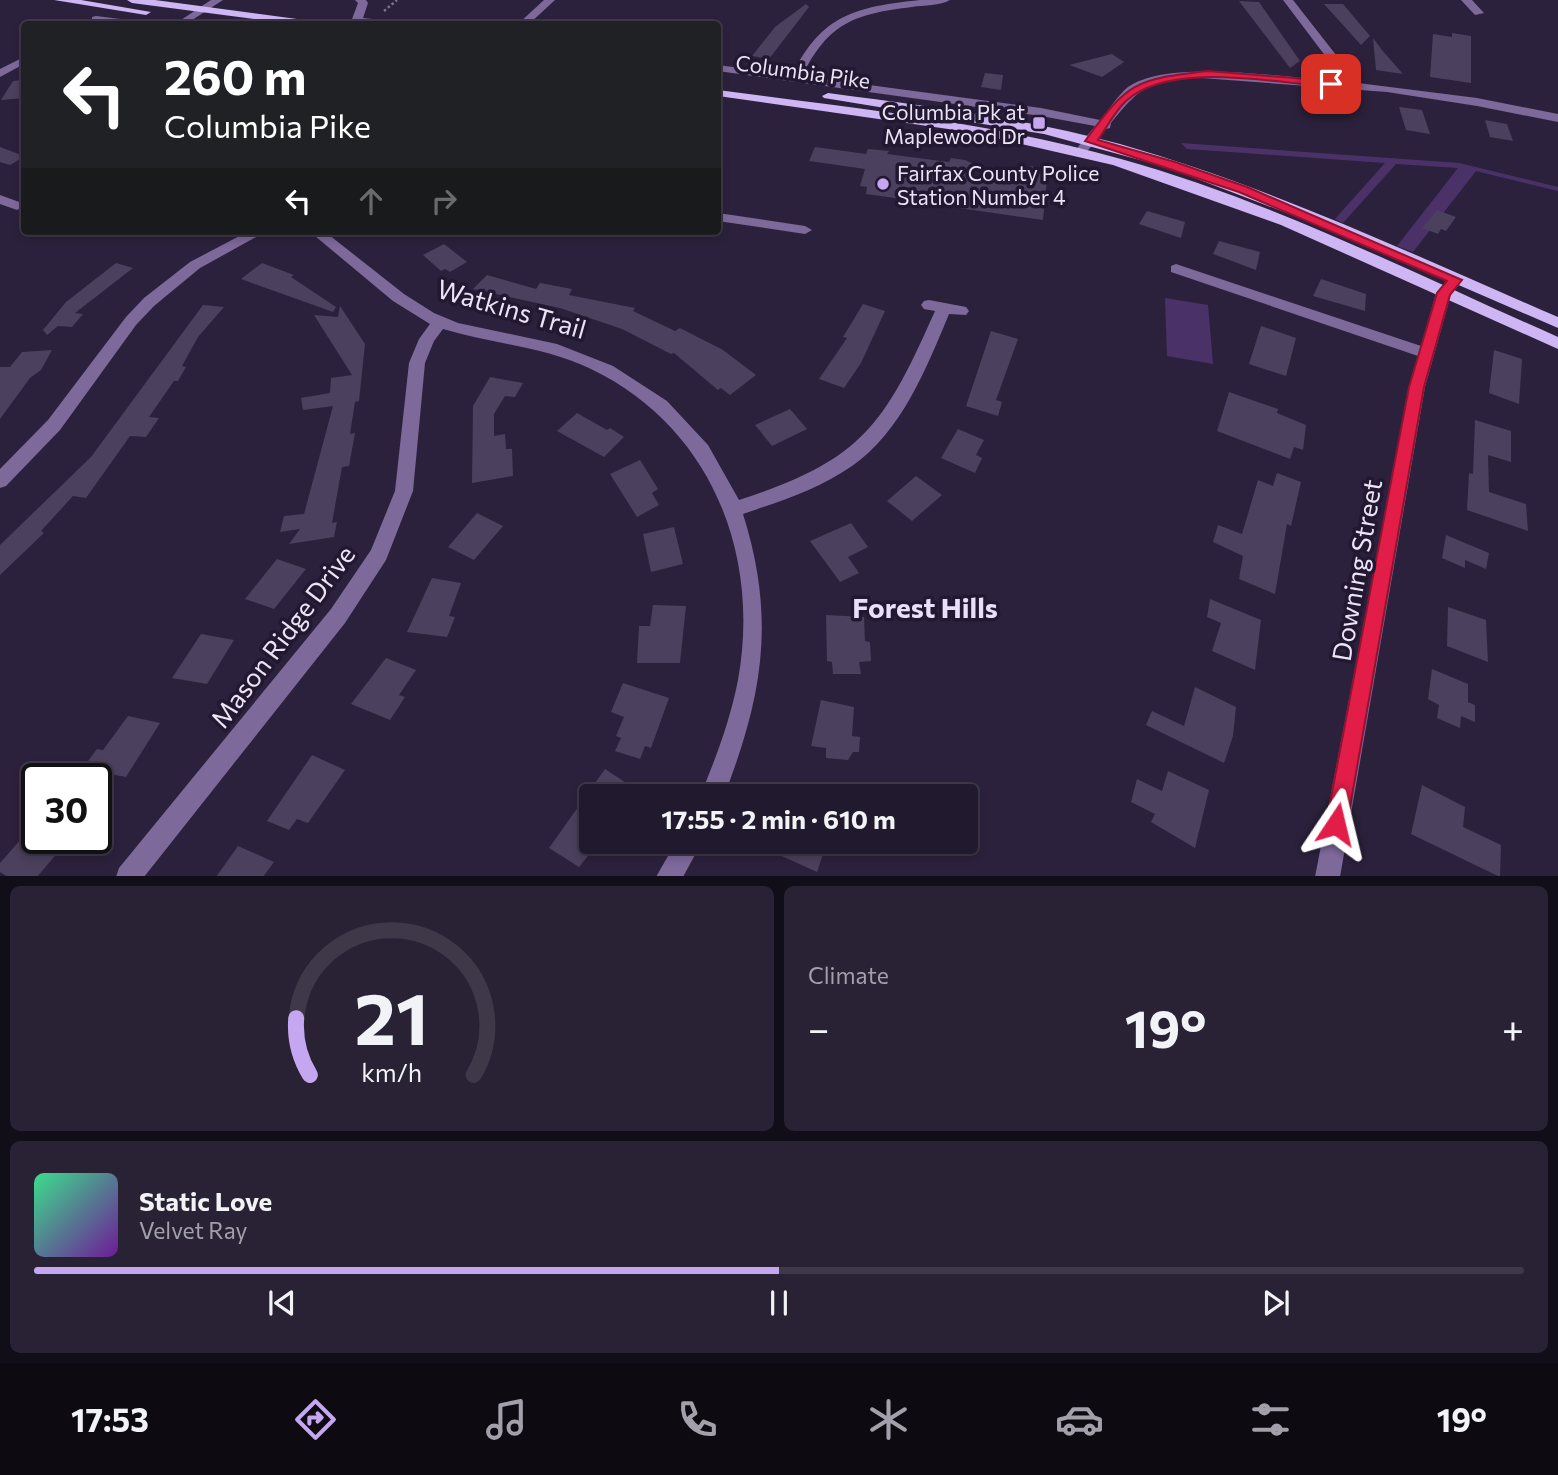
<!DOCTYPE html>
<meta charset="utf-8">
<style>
:root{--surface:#21192d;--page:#292235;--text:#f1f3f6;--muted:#a2a0aa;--line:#3e3849;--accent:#c5a7f1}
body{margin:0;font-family:Commissioner,sans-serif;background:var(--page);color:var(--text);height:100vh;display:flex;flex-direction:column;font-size:26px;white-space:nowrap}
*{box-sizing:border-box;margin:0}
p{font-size:23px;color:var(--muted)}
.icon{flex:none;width:38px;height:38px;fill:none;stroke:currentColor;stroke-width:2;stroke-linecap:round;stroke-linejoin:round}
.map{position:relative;height:876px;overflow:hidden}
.side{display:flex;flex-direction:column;gap:10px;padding:10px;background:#120e19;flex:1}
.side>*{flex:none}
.hud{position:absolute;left:21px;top:21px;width:700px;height:214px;border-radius:7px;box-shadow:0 4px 10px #0003,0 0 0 2px var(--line);background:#202124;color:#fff;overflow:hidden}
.speed{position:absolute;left:21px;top:763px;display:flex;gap:14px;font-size:35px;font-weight:700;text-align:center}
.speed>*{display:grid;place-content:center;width:91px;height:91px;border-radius:50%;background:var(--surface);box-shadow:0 4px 10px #0003,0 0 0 2px var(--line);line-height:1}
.speed .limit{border:4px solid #111;border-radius:10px;background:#fff;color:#111}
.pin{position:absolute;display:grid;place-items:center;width:60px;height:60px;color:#fff;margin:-30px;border-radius:14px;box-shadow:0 4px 10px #0006}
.me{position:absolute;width:77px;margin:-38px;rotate:10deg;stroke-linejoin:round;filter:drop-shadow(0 0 5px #0008)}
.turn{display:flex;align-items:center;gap:24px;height:147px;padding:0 28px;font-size:32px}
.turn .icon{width:91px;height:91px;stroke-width:2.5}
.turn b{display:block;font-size:49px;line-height:60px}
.lanes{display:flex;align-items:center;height:66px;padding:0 28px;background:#0003;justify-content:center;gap:35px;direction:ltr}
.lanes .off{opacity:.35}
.big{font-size:52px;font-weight:700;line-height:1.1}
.side .card{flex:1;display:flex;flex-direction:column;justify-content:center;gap:10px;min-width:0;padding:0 24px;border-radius:10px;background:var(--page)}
.side .dial{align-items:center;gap:0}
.dial svg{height:182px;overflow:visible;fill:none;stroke:var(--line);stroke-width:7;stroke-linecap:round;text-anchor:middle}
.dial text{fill:var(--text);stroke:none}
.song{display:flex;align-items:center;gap:21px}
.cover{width:84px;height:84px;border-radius:10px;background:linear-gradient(135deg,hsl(150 70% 55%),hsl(280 70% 35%))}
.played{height:7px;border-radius:4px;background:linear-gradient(90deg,var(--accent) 50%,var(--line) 50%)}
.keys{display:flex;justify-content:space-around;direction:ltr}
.heat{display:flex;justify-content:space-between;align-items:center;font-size:38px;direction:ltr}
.side .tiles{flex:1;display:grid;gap:10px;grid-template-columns:1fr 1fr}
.card:last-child{grid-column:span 2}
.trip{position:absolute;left:579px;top:784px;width:399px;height:70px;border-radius:7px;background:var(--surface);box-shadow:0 4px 10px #0003,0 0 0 2px var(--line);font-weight:700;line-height:70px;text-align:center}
.menu{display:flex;height:112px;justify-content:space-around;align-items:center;background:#0d0a12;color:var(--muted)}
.menu .icon{width:49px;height:49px}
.menu .active{color:var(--accent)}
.menu b{font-size:32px;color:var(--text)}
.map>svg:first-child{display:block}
.green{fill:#4a3268}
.building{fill:#4b405d}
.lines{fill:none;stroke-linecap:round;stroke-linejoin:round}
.path{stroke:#7c738a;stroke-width:2.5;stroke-dasharray:2.5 2.5;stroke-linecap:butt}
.minor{fill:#7e699b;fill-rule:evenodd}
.major{fill:#ceb5f3;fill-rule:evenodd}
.route{fill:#e11d48;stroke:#92132f;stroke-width:2}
.poi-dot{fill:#c5a7f1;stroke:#231831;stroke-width:2.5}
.labels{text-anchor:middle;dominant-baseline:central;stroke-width:7;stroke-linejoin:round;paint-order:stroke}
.far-street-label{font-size:21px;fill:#eae4f6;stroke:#231831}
.far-poi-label{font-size:21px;fill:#eae4f6;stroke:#231831;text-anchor:end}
.street-label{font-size:26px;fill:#eae4f6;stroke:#231831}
.neighbourhood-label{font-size:28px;font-weight:bold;fill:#e9dffb;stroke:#231831}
</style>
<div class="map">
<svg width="1558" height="877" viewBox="0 0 1558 877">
<rect width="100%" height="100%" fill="#2c213c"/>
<g class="green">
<polygon points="1181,143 1459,163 1558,187 1558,191 1476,171 1413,252 1397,246 1458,168 1396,164 1343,223 1335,219 1385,163 1187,149"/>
<polygon points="1165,298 1208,305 1213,364 1167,356"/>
</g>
<g class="building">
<polygon points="1239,1 1259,2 1300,61 1290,68"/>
<polygon points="806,4 809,7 769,59 752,56 775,27"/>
<polygon points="1324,4 1343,4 1370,36 1361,45"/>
<polygon points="1452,33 1471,36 1471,83 1430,77 1433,34 1452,37"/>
<polygon points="1373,38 1382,50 1403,74 1376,70"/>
<polygon points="1112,54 1124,62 1102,77 1069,65"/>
<polygon points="985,73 1003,75 1001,90 981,87"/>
<polygon points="24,80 24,98 1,100 13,81"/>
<polygon points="1399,107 1422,110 1430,134 1406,130"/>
<polygon points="1485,120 1507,124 1513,141 1490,137"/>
<polygon points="0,147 24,156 24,157 10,165 0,162"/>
<polygon points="815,147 866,154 868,149 889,151 887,154 949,162 951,158 965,160 976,165 973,177 1013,183 1014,170 1028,171 1030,166 1048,169 1043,220 938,205 939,200 909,195 909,200 866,194 867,187 860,186 865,169 809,161"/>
<polygon points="1437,210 1456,217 1446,231 1441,229 1438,234 1422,228"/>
<polygon points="1147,211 1185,222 1181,238 1139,224"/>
<polygon points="1219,241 1260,252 1256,270 1213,254"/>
<polygon points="444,244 467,262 450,272 445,269 441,271 423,255"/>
<polygon points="116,263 133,268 75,313 83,314 72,327 58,326 47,335 43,330 66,302"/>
<polygon points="262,263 294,275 291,277 336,307 333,312 241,279"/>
<polygon points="487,275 536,289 540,283 572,289 569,295 635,308 633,311 675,331 680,328 723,350 756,375 730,395 721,388 718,390 674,353 671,354 622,329 560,308 473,289"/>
<polygon points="1321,279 1366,294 1365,311 1313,296"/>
<polygon points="863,304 885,311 861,363 844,388 819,379 847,338 843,337"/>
<polygon points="203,305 224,307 198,337 182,366 186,367 178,381 174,381 149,417 159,418 146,437 130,436 86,498 73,496 41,531 44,533 0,575 0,545 91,457"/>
<polygon points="340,306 365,344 359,401 355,402 350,434 355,433 349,466 342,467 332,523 337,522 334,537 289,544 300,529 280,532 284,516 304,514 333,406 303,410 301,398 330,393 331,378 352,375 314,315 338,317"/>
<polygon points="1261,326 1296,338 1286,376 1249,364"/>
<polygon points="991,331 1018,339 996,400 1002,402 998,416 966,406"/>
<polygon points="52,350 41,370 30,378 0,419 0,367 10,367 22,352"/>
<polygon points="1494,350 1522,359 1519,404 1489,393"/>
<polygon points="490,377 523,383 515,397 505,396 494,414 494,436 505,434 506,449 512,449 513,476 472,483 473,406"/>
<polygon points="1229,392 1278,409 1277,413 1306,425 1303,450 1294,447 1290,459 1217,431"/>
<polygon points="790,409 807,429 772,446 755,425"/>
<polygon points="577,413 607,430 610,428 624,437 604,457 557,431"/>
<polygon points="1475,420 1511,431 1511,462 1488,455 1489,492 1526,504 1528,531 1467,510 1469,473 1473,474"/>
<polygon points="958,429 984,440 976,455 982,458 975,473 941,458"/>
<polygon points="640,460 658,489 652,493 659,505 637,517 610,474"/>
<polygon points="1277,473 1301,482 1291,526 1287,524 1275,594 1239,579 1243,556 1213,542 1218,525 1242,534 1258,480 1273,486"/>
<polygon points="916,476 942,495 912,521 887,501"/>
<polygon points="477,513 503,526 474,560 448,547"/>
<polygon points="851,523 868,547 848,557 859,573 840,582 810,541"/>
<polygon points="674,527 683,564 651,572 643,534"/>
<polygon points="1446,535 1489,553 1486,569 1465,560 1465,568 1442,558"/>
<polygon points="277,559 306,569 274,609 245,599"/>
<polygon points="432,578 461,583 449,616 455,617 447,637 407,632"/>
<polygon points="1210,599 1261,620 1255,670 1212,651 1221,623 1207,617"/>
<polygon points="653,605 686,606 680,663 637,663 639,626 650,626"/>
<polygon points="1448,607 1486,620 1488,662 1447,646"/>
<polygon points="826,615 864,617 865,641 870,642 871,661 859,662 861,674 833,674 832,662 827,661"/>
<polygon points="201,634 234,640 207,684 172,678"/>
<polygon points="386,658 416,670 399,695 405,697 390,720 351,704"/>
<polygon points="1432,669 1468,684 1468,702 1475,705 1475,722 1461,716 1460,728 1437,718 1439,705 1428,699"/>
<polygon points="623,683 669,698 651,748 645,746 640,759 615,751 621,738 616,736 624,717 611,712"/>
<polygon points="1195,687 1236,707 1233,736 1224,763 1146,725 1152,711 1184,726"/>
<polygon points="821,700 854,707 852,736 860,737 859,752 853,752 848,760 826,758 826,748 811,746"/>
<polygon points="128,716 160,723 126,777 82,769 97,749 103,750"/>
<polygon points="312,755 345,770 308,823 297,819 289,830 267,821"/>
<polygon points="605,769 631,786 625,796 592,796 592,851 579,867 549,848"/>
<polygon points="1168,771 1209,790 1195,848 1151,822 1155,814 1131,802 1137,779 1162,791"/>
<polygon points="1422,785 1465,807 1463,827 1501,845 1500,877 1411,834"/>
<polygon points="37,821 37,838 70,838 37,877 8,877 0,872 0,863"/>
<polygon points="779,842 827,842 817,872 775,853"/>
<polygon points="238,846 274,862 263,877 216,877"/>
</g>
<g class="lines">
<polyline class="path" points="384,11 397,0"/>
<g class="minor">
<polygon points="211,0 223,0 186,24 175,24"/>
<polygon points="355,0 366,0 368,3 363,18 393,21 398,24 343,24 352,19 358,3"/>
<polygon points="544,0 555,0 529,24 518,24"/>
<path d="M920 0H950C940 6 924 5 912 7 855 14 829 22 802 76L1041 108 1100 120C1109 110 1118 95 1128 87 1170 57 1294 79 1345 82L1283 0H1293L1358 83 1477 98 1558 114V122L1477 106 1387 92 1188 77C1142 86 1140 88 1111 123L1110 128 1106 129 1084 155 1080 156 1074 152 1095 126 1041 116 718 71V65L792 75C822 14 856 7 920 0Z"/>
<polygon points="1461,0 1472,0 1484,13 1475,15"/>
<polygon points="96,16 137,21 142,24 92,21 92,17"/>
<polygon points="24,57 24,64 0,77 0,69"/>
<polygon points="0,195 22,203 24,206 17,210 0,204"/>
<polygon points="718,213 805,226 812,230 805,234 718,221"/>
<polygon points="249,231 267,231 200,268 154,306 136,325 60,430 6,486 0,488 0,469 48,420 126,317 144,298 190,262"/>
<path d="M309 231H324L404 294 434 313 458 323 557 344 613 366 667 401 708 445 739 500C862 460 884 426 935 311L924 309 921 305 924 301 929 300 966 307 969 311 966 315 949 314C926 369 902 431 852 466 819 489 781 501 743 514 776 619 763 695 724 796H700C716 758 730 721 738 680 761 553 710 426 591 369 544 346 492 344 443 329L434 341 425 363 413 491 386 560 345 623 144 877H116L119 868 331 609 371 550 395 491 409 363 419 339 430 324 393 301Z"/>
<polygon points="1176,264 1421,346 1436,293 1450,277 1460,277 1462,280 1451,294 1425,387 1340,877 1315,877 1409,387 1418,356 1171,272 1171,266"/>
<polygon points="676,842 702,842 683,877 656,877"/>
</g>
<g class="major">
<polygon points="54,0 81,0 151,12 146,15"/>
<polygon points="127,0 155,0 312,21 317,24 292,24 132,3"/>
<path d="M718 90C853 108 989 122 1121 159 1272 201 1415 274 1558 337V349L1281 225 1113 165 969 132 718 96Z"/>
<path d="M828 93C926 106 1025 118 1120 144 1271 187 1414 255 1558 317V328L1334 231 1166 167 1044 134 824 98 822 96Z"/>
</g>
</g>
<path class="route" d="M1208 71 1331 81 1337 84 1331 87C1277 83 1170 60 1126 101 1115 111 1107 127 1098 140L1175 162 1247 187 1462 280 1450 295 1424 387 1347 824 1344 831 1336 835 1329 831 1326 824 1409 387 1437 293 1447 281 1239 192 1085 141C1128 82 1135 79 1208 71Z"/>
<g class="poi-dot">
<rect x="1032" y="116" width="14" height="14" rx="3.5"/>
<circle cx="883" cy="184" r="7"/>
</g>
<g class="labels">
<g class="far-street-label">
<text transform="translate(803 71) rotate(8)">Columbia Pike</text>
</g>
<g class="far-poi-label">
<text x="1025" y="111">Columbia Pk at<tspan x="1025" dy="24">Maplewood Dr</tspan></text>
<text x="897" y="172" text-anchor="start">Fairfax County Police<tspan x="897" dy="24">Station Number 4</tspan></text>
</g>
<g class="street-label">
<text transform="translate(512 308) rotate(16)">Watkins Trail</text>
<text transform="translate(1356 570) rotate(-80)">Downing Street</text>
<text transform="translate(282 636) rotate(-53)">Mason Ridge Drive</text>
</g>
<g class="neighbourhood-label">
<text x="925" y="607">Forest Hills</text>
</g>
</g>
</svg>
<div class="speed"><div class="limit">30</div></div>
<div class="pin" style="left:1331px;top:84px;background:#d93025"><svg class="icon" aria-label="arrive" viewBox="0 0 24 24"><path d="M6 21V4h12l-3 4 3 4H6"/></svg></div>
<svg class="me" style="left:1336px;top:824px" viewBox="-20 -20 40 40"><path d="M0-17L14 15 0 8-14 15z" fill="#e11d48" stroke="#fff" stroke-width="4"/></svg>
<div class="trip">17:55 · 2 min · 610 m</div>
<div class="hud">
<div class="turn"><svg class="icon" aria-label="left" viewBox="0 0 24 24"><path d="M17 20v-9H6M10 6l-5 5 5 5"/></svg><div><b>260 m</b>Columbia Pike</div></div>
<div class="lanes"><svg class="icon" aria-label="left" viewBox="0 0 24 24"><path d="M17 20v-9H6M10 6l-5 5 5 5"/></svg><svg class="icon off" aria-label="ahead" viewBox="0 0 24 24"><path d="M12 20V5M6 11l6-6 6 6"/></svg><svg class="icon off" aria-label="right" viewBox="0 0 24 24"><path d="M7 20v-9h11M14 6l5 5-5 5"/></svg></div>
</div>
</div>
<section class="side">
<div class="tiles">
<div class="card dial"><svg viewBox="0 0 100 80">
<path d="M14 69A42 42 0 1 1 86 69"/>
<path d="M14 69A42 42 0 0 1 8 44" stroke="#c5a7f1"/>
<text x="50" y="56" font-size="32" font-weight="700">21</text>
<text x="50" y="72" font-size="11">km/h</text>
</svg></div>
<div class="card"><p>Climate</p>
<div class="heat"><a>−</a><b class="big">19°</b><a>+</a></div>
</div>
<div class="card">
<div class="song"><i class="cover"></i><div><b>Static Love</b><p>Velvet Ray</p></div></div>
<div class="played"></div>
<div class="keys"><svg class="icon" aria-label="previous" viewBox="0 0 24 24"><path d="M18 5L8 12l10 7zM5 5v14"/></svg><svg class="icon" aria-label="pause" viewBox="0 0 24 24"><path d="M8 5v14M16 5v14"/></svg><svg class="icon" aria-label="next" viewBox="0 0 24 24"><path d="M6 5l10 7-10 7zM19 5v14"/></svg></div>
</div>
</div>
</section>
<nav class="menu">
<b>17:53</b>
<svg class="icon active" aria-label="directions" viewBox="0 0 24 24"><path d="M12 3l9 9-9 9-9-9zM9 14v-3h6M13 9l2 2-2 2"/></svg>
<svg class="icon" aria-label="music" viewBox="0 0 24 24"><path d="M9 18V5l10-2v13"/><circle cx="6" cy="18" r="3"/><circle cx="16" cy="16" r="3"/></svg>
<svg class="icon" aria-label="phone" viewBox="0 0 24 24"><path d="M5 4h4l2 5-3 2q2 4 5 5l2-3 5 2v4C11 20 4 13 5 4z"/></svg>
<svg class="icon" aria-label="climate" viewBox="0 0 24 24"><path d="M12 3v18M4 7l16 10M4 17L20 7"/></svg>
<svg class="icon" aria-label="car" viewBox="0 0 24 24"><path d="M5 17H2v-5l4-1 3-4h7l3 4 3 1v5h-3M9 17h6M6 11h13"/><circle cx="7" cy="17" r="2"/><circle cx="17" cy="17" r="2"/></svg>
<svg class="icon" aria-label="filters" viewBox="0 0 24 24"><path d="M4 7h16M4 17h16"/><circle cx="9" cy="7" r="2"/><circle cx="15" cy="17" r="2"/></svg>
<b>19°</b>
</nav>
